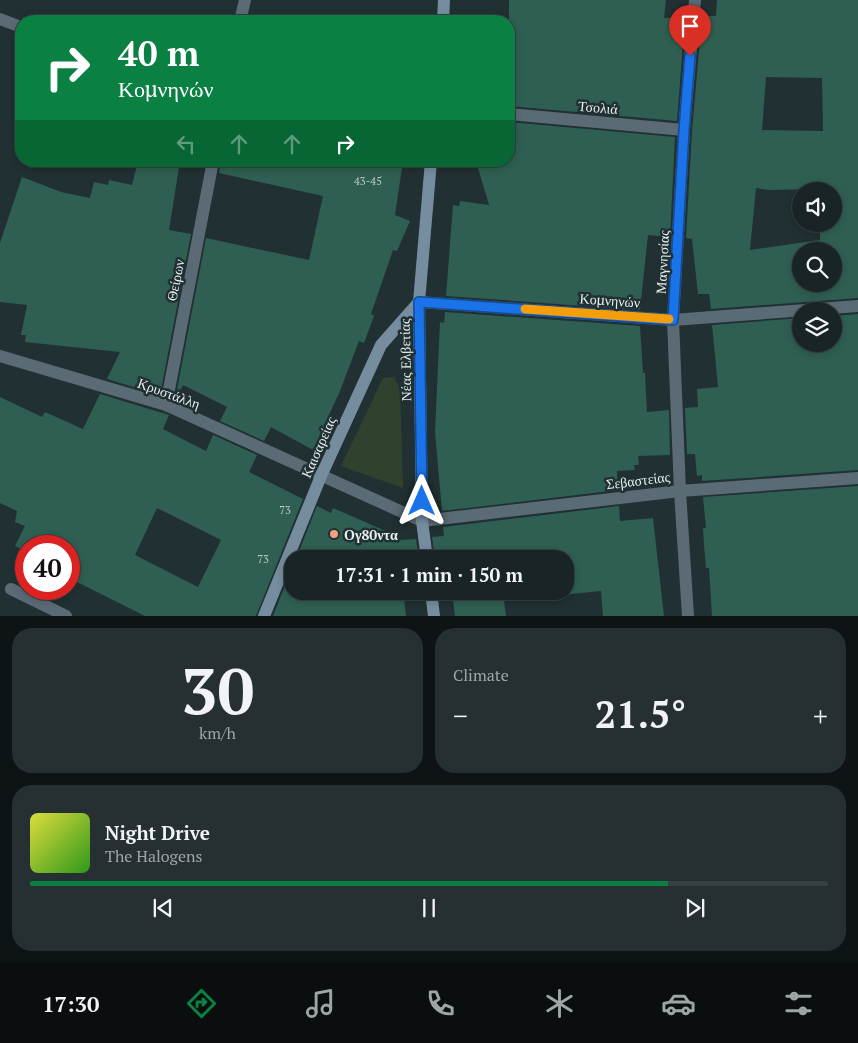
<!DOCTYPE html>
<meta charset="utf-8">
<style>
:root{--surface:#192426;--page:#263032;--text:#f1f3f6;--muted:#9fa4a7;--line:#374143;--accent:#0b8043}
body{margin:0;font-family:"PT Serif",serif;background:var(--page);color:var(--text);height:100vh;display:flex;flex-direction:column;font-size:19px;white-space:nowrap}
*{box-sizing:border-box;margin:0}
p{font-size:16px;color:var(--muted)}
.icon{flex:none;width:28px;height:28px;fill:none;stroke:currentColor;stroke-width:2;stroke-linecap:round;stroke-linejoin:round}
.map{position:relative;height:616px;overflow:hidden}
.drawer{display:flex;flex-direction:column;gap:12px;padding:12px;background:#0e1415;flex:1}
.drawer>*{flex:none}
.top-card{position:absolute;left:15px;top:15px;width:500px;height:152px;border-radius:20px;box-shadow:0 2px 8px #0003,0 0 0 1px var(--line);background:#0b8043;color:#fff;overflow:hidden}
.controls{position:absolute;left:792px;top:182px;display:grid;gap:10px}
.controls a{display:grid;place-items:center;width:50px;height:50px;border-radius:50%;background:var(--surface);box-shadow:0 2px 8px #0003,0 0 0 1px var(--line);font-size:25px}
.speed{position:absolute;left:15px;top:535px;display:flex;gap:10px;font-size:25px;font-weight:700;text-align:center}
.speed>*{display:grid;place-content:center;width:65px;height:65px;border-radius:50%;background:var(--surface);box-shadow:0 2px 8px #0003,0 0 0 1px var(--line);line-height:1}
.speed .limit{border:8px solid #d22;background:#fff;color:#111}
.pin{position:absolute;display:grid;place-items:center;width:42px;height:42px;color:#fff;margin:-51px -21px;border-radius:50% 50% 50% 0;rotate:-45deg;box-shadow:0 0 5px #0007}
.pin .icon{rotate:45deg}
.me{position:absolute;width:55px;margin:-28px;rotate:0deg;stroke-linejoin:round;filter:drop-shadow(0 0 4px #0008)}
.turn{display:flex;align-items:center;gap:18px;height:105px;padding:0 20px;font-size:22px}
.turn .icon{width:65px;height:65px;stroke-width:2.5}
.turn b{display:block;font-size:35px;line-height:42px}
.lanes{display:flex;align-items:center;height:48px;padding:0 20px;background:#0003;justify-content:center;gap:25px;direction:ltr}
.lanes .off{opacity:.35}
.big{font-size:38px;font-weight:700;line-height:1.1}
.drawer .widget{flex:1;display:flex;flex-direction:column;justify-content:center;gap:8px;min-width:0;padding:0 18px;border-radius:20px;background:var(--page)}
.drawer .dial{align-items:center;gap:0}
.dial b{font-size:65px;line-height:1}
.song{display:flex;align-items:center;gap:15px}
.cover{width:60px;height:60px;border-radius:8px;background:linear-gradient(135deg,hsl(60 70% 55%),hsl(110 70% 35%))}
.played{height:5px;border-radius:2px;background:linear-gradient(90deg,var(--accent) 80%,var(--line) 80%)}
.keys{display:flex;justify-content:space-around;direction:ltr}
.heat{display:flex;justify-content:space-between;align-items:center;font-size:28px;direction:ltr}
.drawer .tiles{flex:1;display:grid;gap:12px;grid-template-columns:1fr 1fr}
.widget:last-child{grid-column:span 2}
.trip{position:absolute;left:284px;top:550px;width:290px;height:50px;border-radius:20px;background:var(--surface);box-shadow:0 2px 8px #0003,0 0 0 1px var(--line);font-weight:700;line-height:50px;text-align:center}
.tab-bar{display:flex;height:80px;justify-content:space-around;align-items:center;background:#0a0e0f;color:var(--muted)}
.tab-bar .icon{width:35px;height:35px}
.tab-bar .selected{color:var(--accent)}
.tab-bar b{font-size:22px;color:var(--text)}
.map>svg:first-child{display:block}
.green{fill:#30422e}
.building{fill:#2f5f52;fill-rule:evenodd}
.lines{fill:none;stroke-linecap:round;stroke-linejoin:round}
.street{stroke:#5b6b76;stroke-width:12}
.secondary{stroke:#758d9f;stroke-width:12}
.route-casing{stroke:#114b97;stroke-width:12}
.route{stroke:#1a73e8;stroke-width:9}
.slow{stroke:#f59e0b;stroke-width:9}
.poi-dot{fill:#f2a17e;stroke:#213032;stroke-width:2}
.labels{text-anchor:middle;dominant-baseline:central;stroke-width:5;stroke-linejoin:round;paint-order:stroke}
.number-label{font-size:11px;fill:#b8cbc8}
.street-label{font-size:14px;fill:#e6eff0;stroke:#213032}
.poi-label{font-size:14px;font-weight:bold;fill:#e6eff0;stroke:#213032;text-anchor:start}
</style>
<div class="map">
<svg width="858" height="616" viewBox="0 0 858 616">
<rect width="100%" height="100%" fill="#213032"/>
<polygon class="green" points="394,377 400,388 403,488 341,466 383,378"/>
<g class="building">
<polygon points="509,0 666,0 664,18 685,17 677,121 509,106"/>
<path d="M717 0H858V298L711 309 709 294H698L692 239 686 238 692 131 702 16H716ZM766 77 822 78 823 131 762 130ZM756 188 769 190 819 189V191H834V224H820V240L750 250ZM801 251H834V284H801Z"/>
<polygon points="509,122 675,137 670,237 648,235 640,310 446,296 453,205 459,206 460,201 489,205 476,161 509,161"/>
<polygon points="138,161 180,161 169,230 191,234 160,395 107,379 120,352 25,342 26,335 21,335 27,305 0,302 0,243 22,177 61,192 90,198 94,182 108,185 109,180 132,185"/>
<polygon points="221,161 403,161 395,215 410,221 397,251 393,250 371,314 374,316 364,343 359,341 340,391 313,450 271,427 264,441 220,421 227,407 183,385 175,400 206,238 309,260 323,196 219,173"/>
<polygon points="445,312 640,326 643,373 645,373 647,412 669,410 670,455 638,456 639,465 634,465 635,470 617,471 618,490 442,511 435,432 440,322 444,323"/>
<polygon points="858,314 858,470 702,481 702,475 697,476 695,454 687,454 685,408 698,407 697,389 718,387 712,325 801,318 801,344 834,344 834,316"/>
<path d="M100 394 169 415 163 429 206 451 213 435 257 455 249 472 303 499 256 616H145L71 579 73 576 69 573V546H26V552L15 546 25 526 15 522 17 511 0 503V397L42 417 45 412 83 429ZM157 508 221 540 198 587 135 555Z"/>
<polygon points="858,486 858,616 712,616 709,568 706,568 704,545 703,528 706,528 703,497"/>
<polygon points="317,506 331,513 333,508 388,532 401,540 416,539 419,559 296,559"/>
<polygon points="619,506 620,521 653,518 664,616 603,616 601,591 504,601 506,616 455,616 452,591 565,591 565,559 435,559 432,537 444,536 443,527"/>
<polygon points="292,568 292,591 403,591 406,616 273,616"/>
</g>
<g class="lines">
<g class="street">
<polyline points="0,19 21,27"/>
<polyline points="240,21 245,0"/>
<polyline points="509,114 684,130"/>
<polyline points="419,302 673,320 858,306"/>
<polyline points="0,356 166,405 422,521 680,491 858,478"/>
<polyline points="166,405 213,161"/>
<polyline points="11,589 66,616"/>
<polyline points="688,616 680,491 673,320 684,130 695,0"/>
</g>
<g class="secondary">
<polyline points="443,21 444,0"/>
<polyline points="427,559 422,521 419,302 431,161"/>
<polyline points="431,591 434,616"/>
<polyline points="264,616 321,476 381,345 419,302"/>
</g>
</g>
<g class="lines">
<g class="route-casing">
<polyline id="route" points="422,501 419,302 673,320 684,130 690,56"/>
</g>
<use href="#route" class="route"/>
<polyline class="slow" points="525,309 669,319"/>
</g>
<circle class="poi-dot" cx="334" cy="534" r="5"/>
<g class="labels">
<g class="number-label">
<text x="368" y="181">43-45</text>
<text x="285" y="510">73</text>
<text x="263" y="559">73</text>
</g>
<g class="street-label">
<text transform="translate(598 107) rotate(5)">Τσολιά</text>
<text transform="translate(662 262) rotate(-87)">Μαγνησίας</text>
<text transform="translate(175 280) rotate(-79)">Θείρων</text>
<text transform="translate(610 300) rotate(4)">Κομνηνών</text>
<text transform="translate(405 360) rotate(-91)">Νέας Ελβετίας</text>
<text transform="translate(169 393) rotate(20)">Κρυστάλλη</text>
<text transform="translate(318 447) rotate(-66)">Καισαρείας</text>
<text transform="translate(638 480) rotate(-7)">Σεβαστείας</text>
</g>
<g class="poi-label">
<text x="344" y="534">Ογ80ντα</text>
</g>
</g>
</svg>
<div class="controls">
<a><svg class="icon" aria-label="sound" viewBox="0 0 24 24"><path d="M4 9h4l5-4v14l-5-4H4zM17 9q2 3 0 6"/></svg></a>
<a><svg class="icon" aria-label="search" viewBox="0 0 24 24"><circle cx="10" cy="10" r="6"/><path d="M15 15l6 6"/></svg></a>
<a><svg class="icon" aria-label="layers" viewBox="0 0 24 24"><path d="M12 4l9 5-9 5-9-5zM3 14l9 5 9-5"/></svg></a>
</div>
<div class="speed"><div class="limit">40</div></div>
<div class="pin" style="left:690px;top:56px;background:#d93025"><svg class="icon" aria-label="arrive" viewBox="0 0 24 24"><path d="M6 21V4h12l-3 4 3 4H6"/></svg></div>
<svg class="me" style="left:422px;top:501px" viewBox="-20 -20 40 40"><path d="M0-17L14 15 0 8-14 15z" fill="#1a73e8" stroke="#fff" stroke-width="4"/></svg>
<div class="trip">17:31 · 1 min · 150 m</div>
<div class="top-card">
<div class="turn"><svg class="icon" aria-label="right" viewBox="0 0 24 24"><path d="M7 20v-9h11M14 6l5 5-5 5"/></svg><div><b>40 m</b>Κομνηνών</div></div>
<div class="lanes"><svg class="icon off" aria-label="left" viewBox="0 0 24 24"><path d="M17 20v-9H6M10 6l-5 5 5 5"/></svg><svg class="icon off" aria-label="ahead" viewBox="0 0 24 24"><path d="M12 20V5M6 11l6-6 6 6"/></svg><svg class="icon off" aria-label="ahead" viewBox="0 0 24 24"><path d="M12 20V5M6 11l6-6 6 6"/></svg><svg class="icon" aria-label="right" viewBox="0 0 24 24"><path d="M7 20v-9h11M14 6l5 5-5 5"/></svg></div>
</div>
</div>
<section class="drawer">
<div class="tiles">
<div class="widget dial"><b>30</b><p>km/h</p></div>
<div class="widget"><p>Climate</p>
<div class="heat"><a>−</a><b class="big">21.5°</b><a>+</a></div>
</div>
<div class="widget">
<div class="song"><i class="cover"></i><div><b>Night Drive</b><p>The Halogens</p></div></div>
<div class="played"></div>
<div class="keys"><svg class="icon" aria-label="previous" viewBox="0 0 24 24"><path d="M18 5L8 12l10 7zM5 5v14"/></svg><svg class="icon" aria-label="pause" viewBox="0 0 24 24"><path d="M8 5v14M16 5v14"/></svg><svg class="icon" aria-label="next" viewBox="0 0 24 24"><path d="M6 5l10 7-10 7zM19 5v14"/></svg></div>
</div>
</div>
</section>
<nav class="tab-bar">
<b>17:30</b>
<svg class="icon selected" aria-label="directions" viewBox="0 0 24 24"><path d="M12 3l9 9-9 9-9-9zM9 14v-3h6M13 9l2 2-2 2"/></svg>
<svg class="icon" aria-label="music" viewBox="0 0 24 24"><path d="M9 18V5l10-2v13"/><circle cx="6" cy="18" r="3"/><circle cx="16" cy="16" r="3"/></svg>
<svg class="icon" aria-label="phone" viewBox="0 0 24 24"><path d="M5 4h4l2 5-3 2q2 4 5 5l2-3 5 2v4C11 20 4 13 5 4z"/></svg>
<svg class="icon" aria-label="climate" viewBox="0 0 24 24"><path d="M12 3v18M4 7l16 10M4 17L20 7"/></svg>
<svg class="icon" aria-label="car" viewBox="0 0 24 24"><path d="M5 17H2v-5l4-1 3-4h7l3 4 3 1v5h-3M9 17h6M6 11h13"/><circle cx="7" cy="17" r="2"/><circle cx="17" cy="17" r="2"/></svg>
<svg class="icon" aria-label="filters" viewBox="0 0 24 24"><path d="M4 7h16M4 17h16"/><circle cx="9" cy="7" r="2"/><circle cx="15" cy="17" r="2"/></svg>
</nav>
